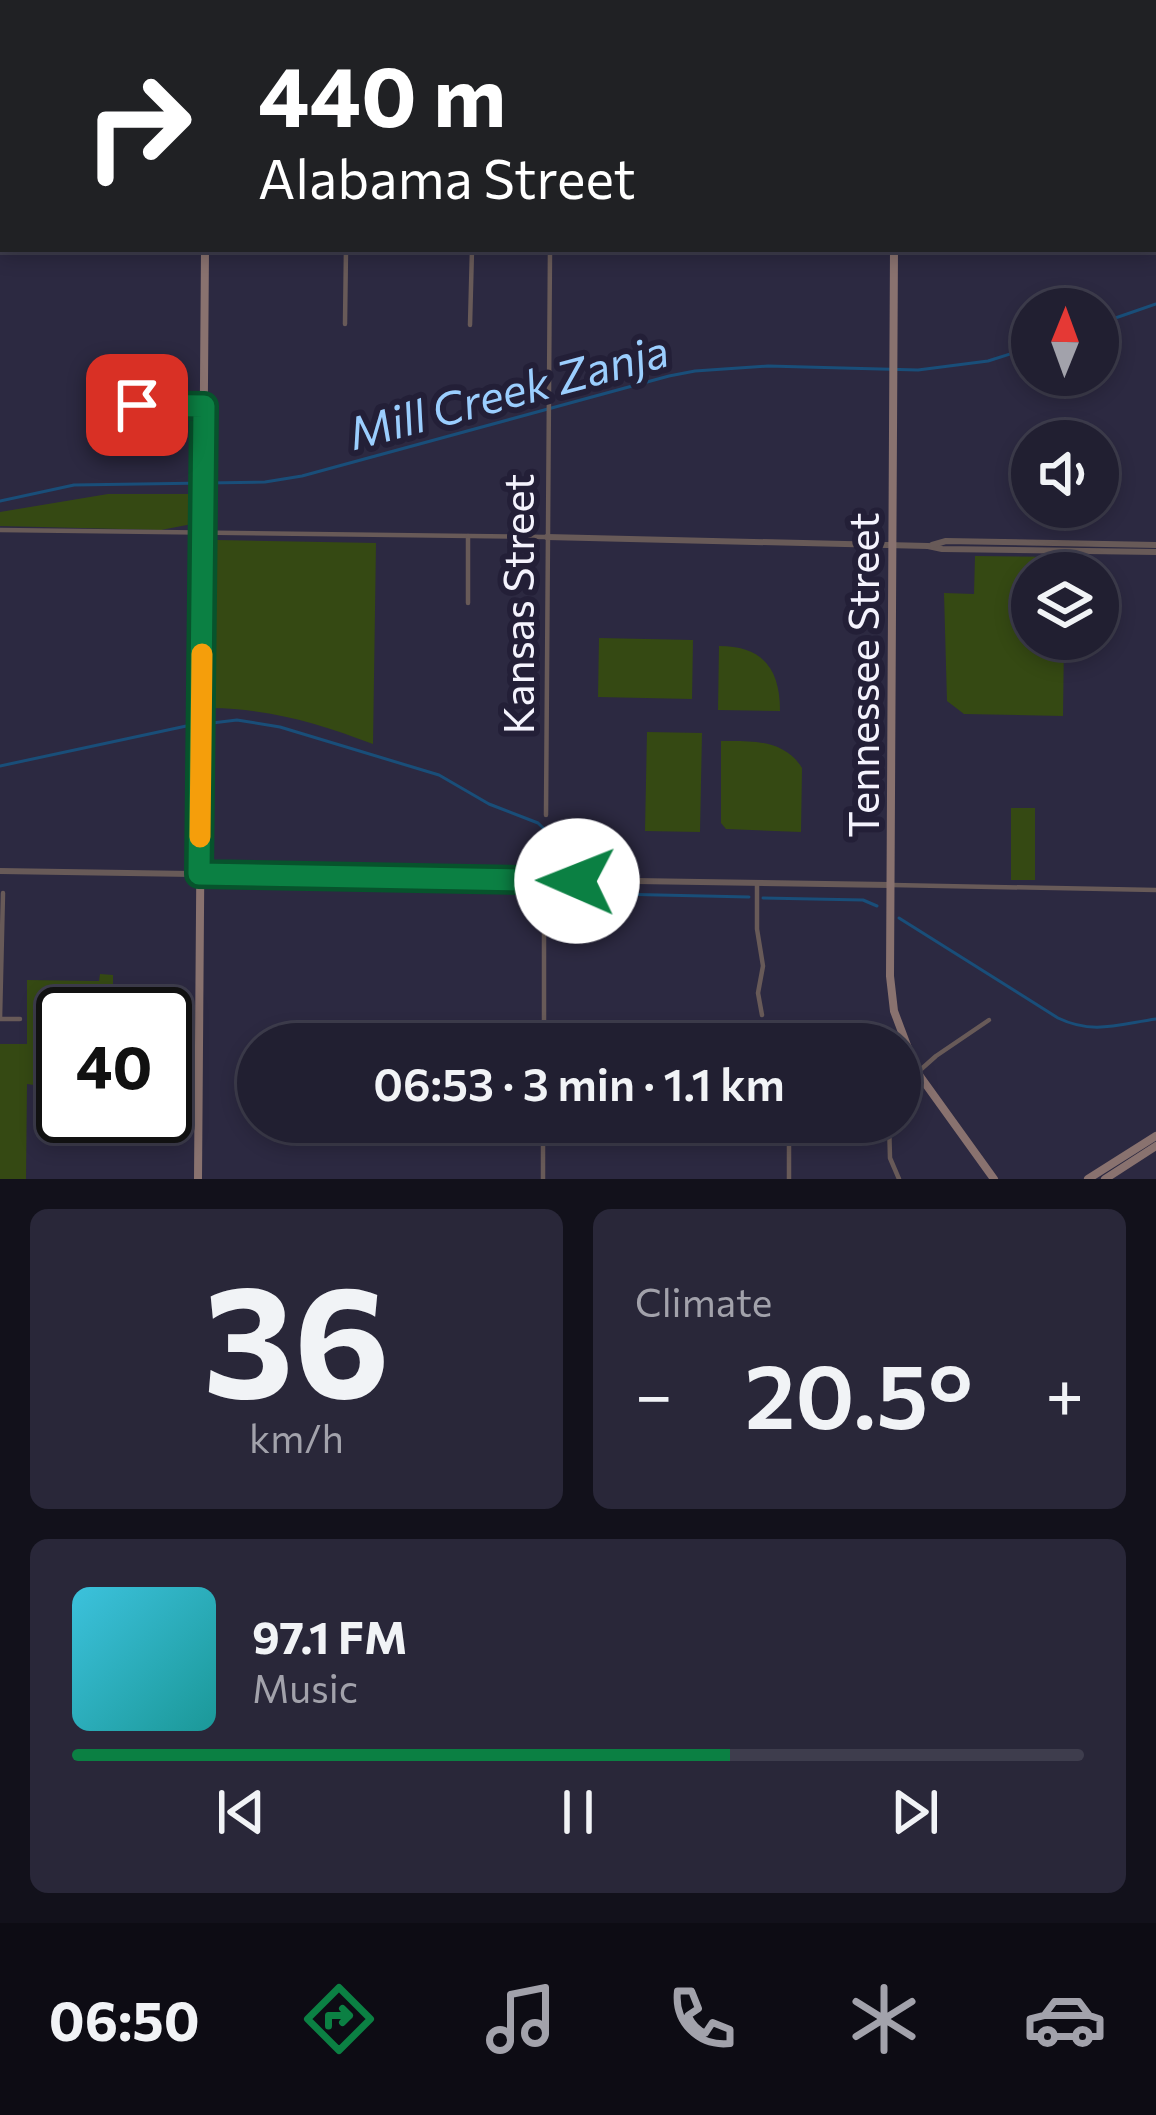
<!DOCTYPE html>
<meta charset="utf-8">
<style>
:root{--surface:#211f31;--page:#292739;--text:#f1f3f6;--muted:#a2a2ab;--line:#3e3d4d;--accent:#0b8043}
body{margin:0;font-family:Commissioner,sans-serif;background:var(--page);color:var(--text);height:100vh;display:flex;flex-direction:column;font-size:45px;white-space:nowrap}
*{box-sizing:border-box;margin:0}
p{font-size:39px;color:var(--muted)}
.icon{flex:none;width:66px;height:66px;fill:none;stroke:currentColor;stroke-width:2;stroke-linecap:round;stroke-linejoin:round}
.map{position:relative;height:1179px;overflow:hidden}
.drawer{display:flex;flex-direction:column;gap:30px;padding:30px;background:#12111b;flex:1}
.drawer>*{flex:none}
.hud{position:absolute;left:0px;top:0px;width:1158px;height:252px;box-shadow:0 6px 18px #0003,0 0 0 3px var(--line);background:#202124;color:#fff;overflow:hidden}
.needle{width:78px;rotate:1deg}
.buttons{position:absolute;left:1011px;top:288px;display:grid;gap:24px}
.buttons a{display:grid;place-items:center;width:108px;height:108px;border-radius:50%;background:var(--surface);box-shadow:0 6px 18px #0003,0 0 0 3px var(--line);font-size:60px}
.speed{position:absolute;left:36px;top:987px;display:flex;gap:24px;font-size:60px;font-weight:700;text-align:center}
.speed>*{display:grid;place-content:center;width:156px;height:156px;border-radius:50%;background:var(--surface);box-shadow:0 6px 18px #0003,0 0 0 3px var(--line);line-height:1}
.speed .limit{border:6px solid #111;border-radius:18px;background:#fff;color:#111}
.pin{position:absolute;display:grid;place-items:center;width:102px;height:102px;color:#fff;margin:-51px;border-radius:24px;box-shadow:0 6px 18px #0006}
.me{position:absolute;width:132px;margin:-66px;rotate:271deg;stroke-linejoin:round;filter:drop-shadow(0 0 9px #0008)}
.turn{display:flex;align-items:center;gap:42px;height:252px;padding:0 60px;font-size:54px}
.turn .icon{width:156px;height:156px;stroke-width:2.5}
.turn b{display:block;font-size:84px;line-height:102px}
.big{font-size:90px;font-weight:600;line-height:1.1}
.drawer .card{flex:1;display:flex;flex-direction:column;justify-content:center;gap:18px;min-width:0;padding:0 42px;border-radius:18px;background:var(--page)}
.drawer .dial{align-items:center;gap:0}
.dial b{font-size:156px;line-height:1}
.song{display:flex;align-items:center;gap:36px}
.cover{width:144px;height:144px;border-radius:18px;background:linear-gradient(135deg,hsl(190 70% 55%),hsl(180 70% 35%))}
.played{height:12px;border-radius:6px;background:linear-gradient(90deg,var(--accent) 65%,var(--line) 65%)}
.keys{display:flex;justify-content:space-around;direction:ltr}
.heat{display:flex;justify-content:space-between;align-items:center;font-size:66px;direction:ltr}
.drawer .tiles{flex:1;display:grid;gap:30px;grid-template-columns:1fr 1fr}
.card:last-child{grid-column:span 2}
.trip{position:absolute;left:237px;top:1023px;width:684px;height:120px;border-radius:60px;background:var(--surface);box-shadow:0 6px 18px #0003,0 0 0 3px var(--line);font-weight:600;line-height:120px;text-align:center}
.menu{display:flex;height:192px;justify-content:space-around;align-items:center;background:#0d0c14;color:var(--muted)}
.menu .icon{width:84px;height:84px}
.menu .current{color:var(--accent)}
.menu b{font-size:54px;color:var(--text)}
.map>svg:first-child{display:block}
.green{fill:#354913}
.lines{fill:none;stroke-linecap:round;stroke-linejoin:round}
.stream{stroke:#194e79;stroke-width:3}
.minor{stroke:#685a58;stroke-width:4.5}
.tertiary{stroke:#685a58;stroke-width:6}
.secondary{stroke:#89726f;stroke-width:8}
.primary{stroke:#a38581;stroke-width:9}
.rail{stroke:#a4a2b1;stroke-width:3;stroke-dasharray:15 15;stroke-linecap:butt}
.route-casing{stroke:#07532c;stroke-width:30}
.route{stroke:#0b8043;stroke-width:21}
.slow{stroke:#f59e0b;stroke-width:21}
.labels{text-anchor:middle;dominant-baseline:central;stroke-width:12;stroke-linejoin:round;paint-order:stroke}
.street-label{font-size:42px;fill:#f4f3fd;stroke:#231f37}
.water-label{font-size:45px;font-style:italic;fill:#9bcefe;stroke:#231f37}
</style>
<div class="map">
<svg width="1156" height="1179" viewBox="0 0 1156 1179">
<rect width="100%" height="100%" fill="#2c2941"/>
<g class="green">
<polygon points="108,494 193,494 192,524 161,530 0,526 0,512"/>
<path d="M217 540 376 543 373 744C318 723 270 709 211 708L213 553Z"/>
<polygon points="975,556 1064,557 1064,573 1032,573 1032,639 1064,639 1063,716 964,714 947,701 944,593 974,594"/>
<polygon points="599,638 693,640 692,699 598,697"/>
<path d="M719 646C763 646 780 669 780 711L718 710Z"/>
<polygon points="647,732 702,733 700,832 645,831"/>
<path d="M721 741C751 741 784 739 802 768L801 832 726 829 721 823Z"/>
<rect x="1011" y="808" width="24" height="72"/>
<polygon points="100,974 113,975 113,1014 63,1014 63,1089 27,1084 26,1179 0,1179 0,1044 27,1044 27,980 99,981"/>
</g>
<g class="lines">
<g class="stream">
<polyline points="847,0 856,3"/>
<polyline points="1155,109 1156,109"/>
<polyline points="1098,324 1156,304"/>
<polyline points="0,501 74,485 265,482 302,476 669,376 695,371 768,366 918,370 988,361 1032,347"/>
<polyline points="212,723 237,720 280,727 439,775 489,804 538,823 593,876"/>
<polyline points="0,766 191,725"/>
<polyline points="601,887 614,894 749,897"/>
<polyline points="763,898 863,900 877,906"/>
<path d="M899 918 1058 1018C1093 1035 1120 1024 1156 1019"/>
</g>
<g class="minor">
<polyline points="552,3 552,0"/>
<polyline points="1155,201 1156,201"/>
<polyline points="345,324 346,249"/>
<polyline points="470,325 472,249"/>
<polyline points="127,399 137,405 204,406"/>
<polyline points="0,530 546,537"/>
<polyline points="468,536 468,603"/>
<polyline points="546,815 550,249"/>
<polyline points="757,884 757,929 763,966 758,993 762,1015"/>
<polyline points="892,885 1156,890"/>
<polyline points="3,893 0,1019 20,1019"/>
<polyline points="544,1044 544,842"/>
<polyline points="900,1088 936,1056 989,1020"/>
<polyline points="786,1122 789,1128 789,1179"/>
<polyline points="889,1122 890,1158 899,1179"/>
<polyline points="543,1179 543,1122"/>
</g>
<g class="tertiary">
<polyline points="0,178 3,178"/>
<polyline points="547,537 928,546 942,549 1156,552"/>
<polyline points="932,545 946,541 1156,545"/>
<polyline points="0,871 890,885"/>
</g>
<g class="secondary">
<polyline points="207,3 207,0"/>
<polyline points="891,3 892,0"/>
<polyline points="900,3 900,0"/>
<polyline points="894,249 890,976 894,1011 917,1072 994,1179"/>
<polyline points="198,1179 205,249"/>
<polyline points="1088,1179 1156,1136"/>
<polyline points="1105,1179 1156,1146"/>
</g>
<g class="primary">
<polyline points="746,0 755,3"/>
<polyline points="778,0 786,3"/>
<polyline points="1155,135 1156,136"/>
<polyline points="1155,146 1156,147"/>
</g>
<g class="rail">
<polyline points="832,0 840,3"/>
<polyline points="1155,116 1156,116"/>
</g>
</g>
<g class="lines">
<g class="route-casing">
<polyline id="route" points="137,405 204,406 199,874 577,881"/>
</g>
<use href="#route" class="route"/>
<polyline class="slow" points="200,837 202,654"/>
</g>
<g class="labels">
<g class="street-label">
<text transform="translate(517 604) rotate(-90)">Kansas Street</text>
<text transform="translate(862 675) rotate(-90)">Tennessee Street</text>
</g>
<g class="water-label">
<text transform="translate(508 390) rotate(-15)">Mill Creek Zanja</text>
</g>
</g>
</svg>
<div class="buttons">
<a><svg class="needle" viewBox="-14 -14 28 28"><path d="M0-13l5 13h-10z" fill="#e53935"/><path d="M0 13l5-13h-10z" fill="#a2a2ab"/></svg></a>
<a><svg class="icon" aria-label="sound" viewBox="0 0 24 24"><path d="M4 9h4l5-4v14l-5-4H4zM17 9q2 3 0 6"/></svg></a>
<a><svg class="icon" aria-label="layers" viewBox="0 0 24 24"><path d="M12 4l9 5-9 5-9-5zM3 14l9 5 9-5"/></svg></a>
</div>
<div class="speed"><div class="limit">40</div></div>
<div class="pin" style="left:137px;top:405px;background:#d93025"><svg class="icon" aria-label="arrive" viewBox="0 0 24 24"><path d="M6 21V4h12l-3 4 3 4H6"/></svg></div>
<svg class="me" style="left:577px;top:881px" viewBox="-20 -20 40 40"><circle r="19" fill="#fff"/><path d="M0-13L10 11 0 6-10 11z" fill="#0b8043"/></svg>
<div class="trip">06:53 · 3 min · 1.1 km</div>
<div class="hud">
<div class="turn"><svg class="icon" aria-label="right" viewBox="0 0 24 24"><path d="M7 20v-9h11M14 6l5 5-5 5"/></svg><div><b>440 m</b>Alabama Street</div></div>
</div>
</div>
<section class="drawer">
<div class="tiles">
<div class="card dial"><b>36</b><p>km/h</p></div>
<div class="card"><p>Climate</p>
<div class="heat"><a>−</a><b class="big">20.5°</b><a>+</a></div>
</div>
<div class="card">
<div class="song"><i class="cover"></i><div><b>97.1 FM</b><p>Music</p></div></div>
<div class="played"></div>
<div class="keys"><svg class="icon" aria-label="previous" viewBox="0 0 24 24"><path d="M18 5L8 12l10 7zM5 5v14"/></svg><svg class="icon" aria-label="pause" viewBox="0 0 24 24"><path d="M8 5v14M16 5v14"/></svg><svg class="icon" aria-label="next" viewBox="0 0 24 24"><path d="M6 5l10 7-10 7zM19 5v14"/></svg></div>
</div>
</div>
</section>
<nav class="menu">
<b>06:50</b>
<svg class="icon current" aria-label="directions" viewBox="0 0 24 24"><path d="M12 3l9 9-9 9-9-9zM9 14v-3h6M13 9l2 2-2 2"/></svg>
<svg class="icon" aria-label="music" viewBox="0 0 24 24"><path d="M9 18V5l10-2v13"/><circle cx="6" cy="18" r="3"/><circle cx="16" cy="16" r="3"/></svg>
<svg class="icon" aria-label="phone" viewBox="0 0 24 24"><path d="M5 4h4l2 5-3 2q2 4 5 5l2-3 5 2v4C11 20 4 13 5 4z"/></svg>
<svg class="icon" aria-label="climate" viewBox="0 0 24 24"><path d="M12 3v18M4 7l16 10M4 17L20 7"/></svg>
<svg class="icon" aria-label="car" viewBox="0 0 24 24"><path d="M5 17H2v-5l4-1 3-4h7l3 4 3 1v5h-3M9 17h6M6 11h13"/><circle cx="7" cy="17" r="2"/><circle cx="17" cy="17" r="2"/></svg>
</nav>
